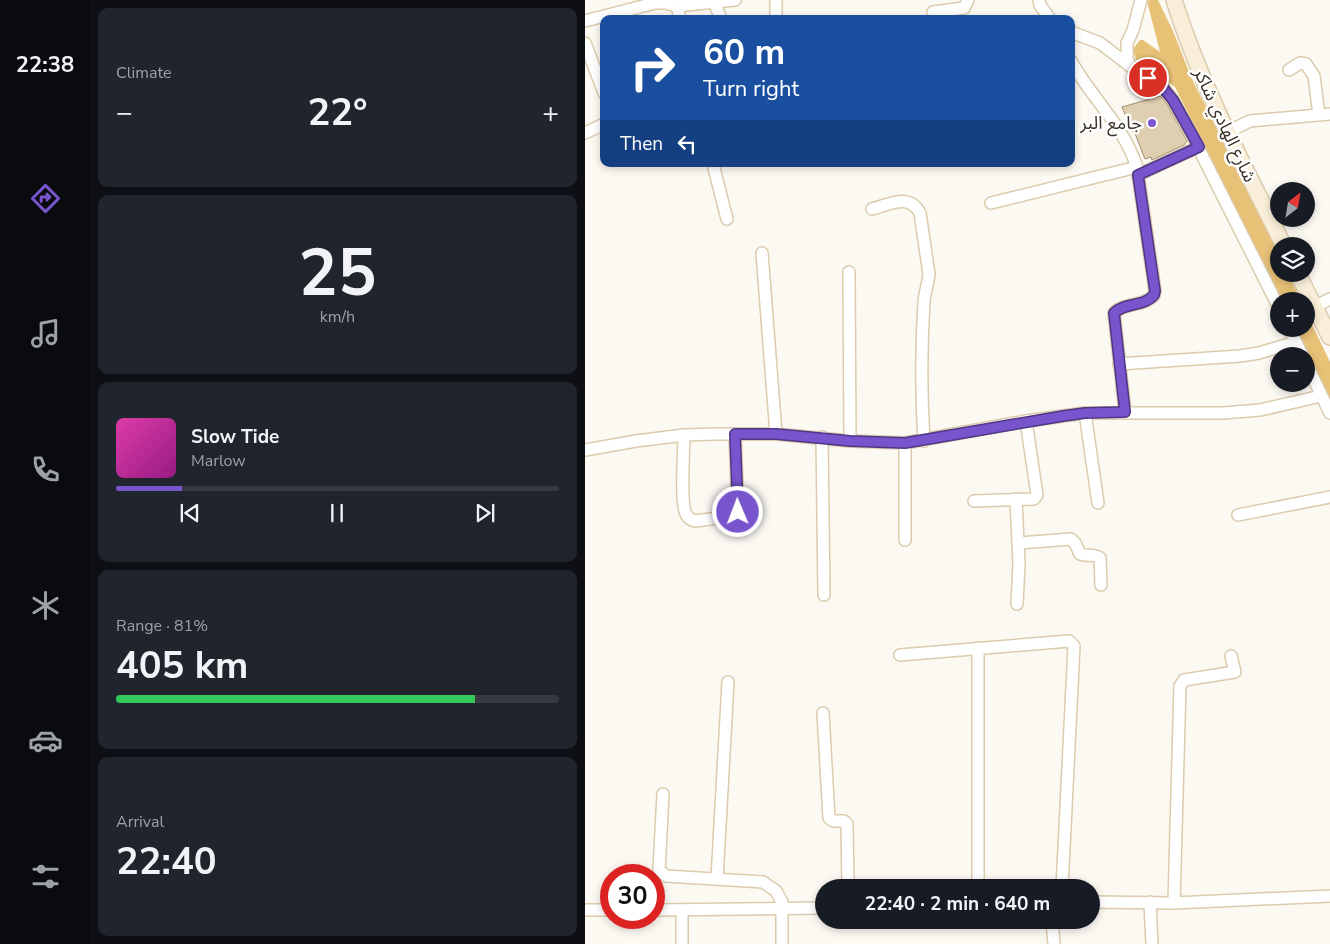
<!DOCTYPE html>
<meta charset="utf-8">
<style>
:root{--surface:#171b24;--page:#20242c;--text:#f1f3f6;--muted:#9ea1a6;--line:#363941;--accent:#7854cd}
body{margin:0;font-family:"Nunito Sans","Noto Sans Arabic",sans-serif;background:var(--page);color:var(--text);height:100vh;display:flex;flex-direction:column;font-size:19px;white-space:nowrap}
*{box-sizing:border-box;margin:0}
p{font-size:16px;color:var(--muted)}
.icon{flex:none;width:28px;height:28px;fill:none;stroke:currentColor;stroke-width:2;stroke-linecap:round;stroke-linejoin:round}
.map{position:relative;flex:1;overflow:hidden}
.side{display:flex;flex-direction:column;gap:8px;padding:8px;background:#0d0f14;width:495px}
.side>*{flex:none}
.banner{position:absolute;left:15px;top:15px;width:475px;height:152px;border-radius:10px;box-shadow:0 2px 8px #0003;background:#1a4fa0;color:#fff;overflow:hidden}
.needle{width:32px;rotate:31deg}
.controls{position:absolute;left:685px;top:182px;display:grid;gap:10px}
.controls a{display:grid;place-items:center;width:45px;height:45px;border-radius:50%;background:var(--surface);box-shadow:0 2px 8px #0003;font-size:25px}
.speed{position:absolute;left:15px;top:864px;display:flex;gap:10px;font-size:25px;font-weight:700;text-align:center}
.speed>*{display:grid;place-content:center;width:65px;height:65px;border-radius:50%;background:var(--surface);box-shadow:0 2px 8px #0003;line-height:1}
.speed .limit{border:8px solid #d22;background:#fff;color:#111}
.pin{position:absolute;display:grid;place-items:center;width:42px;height:42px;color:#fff;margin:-21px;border:2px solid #fff;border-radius:50%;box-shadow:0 1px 5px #0007}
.me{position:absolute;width:55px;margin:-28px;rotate:359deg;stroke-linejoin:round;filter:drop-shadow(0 0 4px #0008)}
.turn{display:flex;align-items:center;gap:18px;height:105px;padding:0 20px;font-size:22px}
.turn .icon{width:65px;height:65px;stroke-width:2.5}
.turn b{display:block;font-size:35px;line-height:42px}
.then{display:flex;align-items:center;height:48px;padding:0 20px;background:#0003;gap:10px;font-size:19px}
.big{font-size:38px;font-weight:700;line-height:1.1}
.side .widget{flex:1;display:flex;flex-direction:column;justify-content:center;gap:8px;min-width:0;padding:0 18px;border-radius:10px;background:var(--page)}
.side .dial{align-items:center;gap:0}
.dial b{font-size:65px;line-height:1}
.song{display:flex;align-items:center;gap:15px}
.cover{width:60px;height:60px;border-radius:8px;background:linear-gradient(135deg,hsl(320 70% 55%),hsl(310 70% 35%))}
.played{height:5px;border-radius:2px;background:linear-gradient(90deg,var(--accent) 15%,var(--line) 15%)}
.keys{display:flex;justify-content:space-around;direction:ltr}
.heat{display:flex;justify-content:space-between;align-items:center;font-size:28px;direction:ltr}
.charge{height:8px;border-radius:4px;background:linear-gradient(90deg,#34c759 81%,var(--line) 0)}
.trip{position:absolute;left:230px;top:879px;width:285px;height:50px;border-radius:25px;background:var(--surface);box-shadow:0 2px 8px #0003;font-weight:700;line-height:50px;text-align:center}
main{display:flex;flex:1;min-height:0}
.tab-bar{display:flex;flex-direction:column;width:90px;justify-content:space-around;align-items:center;background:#090b0e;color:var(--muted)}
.tab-bar .icon{width:35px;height:35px}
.tab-bar .current{color:var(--accent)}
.tab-bar b{font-size:22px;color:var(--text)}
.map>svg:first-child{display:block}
.forest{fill:#e7c176}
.building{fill:#dfceaf;stroke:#a19173}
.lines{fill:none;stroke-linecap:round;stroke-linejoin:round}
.street-casing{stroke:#dccbac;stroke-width:14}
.secondary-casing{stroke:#dccbac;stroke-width:18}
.street{stroke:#fff;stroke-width:11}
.secondary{stroke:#f9eed7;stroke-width:15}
.route-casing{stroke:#4e3785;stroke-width:12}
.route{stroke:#7854cd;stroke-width:9}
.poi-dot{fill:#7854cd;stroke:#fff;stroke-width:2}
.labels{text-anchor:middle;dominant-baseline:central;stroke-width:5;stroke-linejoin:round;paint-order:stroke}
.poi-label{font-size:18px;fill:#3a3327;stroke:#fff;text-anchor:end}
.street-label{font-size:18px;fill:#3a3327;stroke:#fff}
</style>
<main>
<nav class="tab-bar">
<b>22:38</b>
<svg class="icon current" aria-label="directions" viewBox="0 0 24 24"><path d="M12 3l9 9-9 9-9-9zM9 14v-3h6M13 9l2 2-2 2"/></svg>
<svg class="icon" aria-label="music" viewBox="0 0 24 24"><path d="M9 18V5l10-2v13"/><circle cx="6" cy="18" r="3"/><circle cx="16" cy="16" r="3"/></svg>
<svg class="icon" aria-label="phone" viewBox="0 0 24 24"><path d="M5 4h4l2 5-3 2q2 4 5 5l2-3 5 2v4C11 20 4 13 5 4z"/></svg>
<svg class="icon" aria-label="climate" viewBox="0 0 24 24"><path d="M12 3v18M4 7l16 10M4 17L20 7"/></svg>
<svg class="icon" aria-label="car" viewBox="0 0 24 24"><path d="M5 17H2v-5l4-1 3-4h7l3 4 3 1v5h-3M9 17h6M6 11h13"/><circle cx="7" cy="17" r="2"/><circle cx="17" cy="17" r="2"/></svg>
<svg class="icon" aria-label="filters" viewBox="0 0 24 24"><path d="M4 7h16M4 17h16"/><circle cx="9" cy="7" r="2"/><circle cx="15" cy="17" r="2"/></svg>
</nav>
<section class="side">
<div class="widget"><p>Climate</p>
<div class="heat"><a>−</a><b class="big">22°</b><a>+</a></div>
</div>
<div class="widget dial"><b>25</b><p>km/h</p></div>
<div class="widget">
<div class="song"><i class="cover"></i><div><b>Slow Tide</b><p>Marlow</p></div></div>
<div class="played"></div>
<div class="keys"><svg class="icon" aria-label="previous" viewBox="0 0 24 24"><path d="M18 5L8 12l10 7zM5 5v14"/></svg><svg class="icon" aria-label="pause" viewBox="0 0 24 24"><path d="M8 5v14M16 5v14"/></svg><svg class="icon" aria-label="next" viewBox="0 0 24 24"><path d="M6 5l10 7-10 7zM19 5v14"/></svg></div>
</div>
<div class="widget"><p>Range · 81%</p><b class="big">405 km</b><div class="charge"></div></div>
<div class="widget"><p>Arrival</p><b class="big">22:40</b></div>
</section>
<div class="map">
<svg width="745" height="944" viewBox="0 0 745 944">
<rect width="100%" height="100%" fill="#fcf9f3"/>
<g class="forest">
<polygon points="565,0 573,0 588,31 606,77 694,254 694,274 703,274 716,301 697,301 590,87 551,60 548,49 555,40 558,40 575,52 562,1"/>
<polygon points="721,312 745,362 745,401 710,329 721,329"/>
</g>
<polygon class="building" points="575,96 582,104 602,141 599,145 567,160 566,157 560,159 549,131 547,132 537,107"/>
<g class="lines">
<g class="street-casing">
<g id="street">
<polyline points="191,0 191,19"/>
<polyline points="454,0 455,5 465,19"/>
<polyline points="556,0 548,30 542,43 542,59 546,67 579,89 588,100 613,147 694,308"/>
<polyline points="129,2 136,19"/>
<polyline points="92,6 95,19"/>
<polyline points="348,12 379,8 383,0"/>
<polyline points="0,21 70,3 80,3 92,6 150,0"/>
<polyline points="486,32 515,43 545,66"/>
<polyline points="0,43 19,93"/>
<path d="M486 61C507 99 537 123 552 167L570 291 569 295C559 307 539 302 529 313L540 412"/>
<polyline points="704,70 715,63 721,64 729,76 734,115"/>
<polyline points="642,132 665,121 745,114"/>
<polyline points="0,133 19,124"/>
<polyline points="128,164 142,219"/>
<polyline points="553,175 613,147"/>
<polyline points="406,203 552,167"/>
<path d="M287 209C305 204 324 193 335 213L344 274C343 284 340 292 339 301 336 348 336 394 339 441"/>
<polyline points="177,253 191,434"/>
<polyline points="264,272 265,441"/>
<polyline points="729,307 745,299"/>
<polyline points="704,329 718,356"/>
<polyline points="721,363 745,413"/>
<polyline points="534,364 655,356 674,353 711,342"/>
<polyline points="500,413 513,503"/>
<path d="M99 435C99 450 95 504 101 514 103 518 106 520 110 521L148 516 153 512 150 434"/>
<polyline points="237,437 239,595"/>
<polyline points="320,443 320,540"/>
<polyline points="0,450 51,441 99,435 130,434 191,434 265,441 320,443 441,421 500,413 638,413 675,410 736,396"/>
<polyline points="431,499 434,564 432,604"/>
<polyline points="389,501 449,499 452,495 441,421"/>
<polyline points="653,515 745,497"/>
<path d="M434 543 486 539 490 543 495 554C502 557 509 553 515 558L516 585"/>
<polyline points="393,648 393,888"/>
<polyline points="315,655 484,641 489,646 477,888"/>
<polyline points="238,713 244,818 248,821 259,821 262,824 263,888"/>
<polyline points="78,794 74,870 81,876 178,882 191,891 197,902 197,944"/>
<polyline points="132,879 143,682"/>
<polyline points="506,902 589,903 745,896"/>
<polyline points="565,902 567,944"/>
<polyline points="589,903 595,686 599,680 650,672 646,656"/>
<polyline points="0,910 26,910"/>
<polyline points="69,910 239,908"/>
<polyline points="97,910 97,944"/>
<polyline points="467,920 469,944"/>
</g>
</g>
<g class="secondary-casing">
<g id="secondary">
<path d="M589 0C616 86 659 166 699 246"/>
<polyline points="713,274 745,337"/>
</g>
</g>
<use href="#street" class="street"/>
<use href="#secondary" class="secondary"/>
</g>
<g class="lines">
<g class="route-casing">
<path id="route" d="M153 512 150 434H191L265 441 320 443 478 416 500 413 540 412 529 313C540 302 559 307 569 295L570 291 553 175 614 147 588 100 579 89 563 78"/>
</g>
<use href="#route" class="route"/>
</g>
<circle class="poi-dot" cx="567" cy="123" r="5"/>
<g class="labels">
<g class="poi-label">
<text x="557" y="123">جامع البر</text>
</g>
<g class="street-label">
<text transform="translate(640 125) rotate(65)">شارع الهادي شاكر</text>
</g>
</g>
</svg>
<div class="controls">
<a><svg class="needle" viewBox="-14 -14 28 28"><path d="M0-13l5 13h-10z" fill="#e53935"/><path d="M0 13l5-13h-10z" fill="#9ea1a6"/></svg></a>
<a><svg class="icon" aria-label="layers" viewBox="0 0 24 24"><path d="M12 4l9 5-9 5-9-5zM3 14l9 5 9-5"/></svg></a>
<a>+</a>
<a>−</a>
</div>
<div class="speed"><div class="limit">30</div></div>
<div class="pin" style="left:563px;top:78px;background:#d93025"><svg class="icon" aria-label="arrive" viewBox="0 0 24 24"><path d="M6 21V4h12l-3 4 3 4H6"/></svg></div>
<svg class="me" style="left:153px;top:512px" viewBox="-20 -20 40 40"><circle r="17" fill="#7854cd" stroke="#fff" stroke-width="3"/><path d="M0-11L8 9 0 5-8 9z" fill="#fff"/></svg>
<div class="trip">22:40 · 2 min · 640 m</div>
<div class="banner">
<div class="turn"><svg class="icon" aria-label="right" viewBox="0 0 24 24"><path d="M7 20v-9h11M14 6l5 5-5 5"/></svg><div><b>60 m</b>Turn right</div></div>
<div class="then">Then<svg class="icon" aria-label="left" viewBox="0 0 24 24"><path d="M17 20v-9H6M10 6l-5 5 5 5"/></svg></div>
</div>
</div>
</main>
